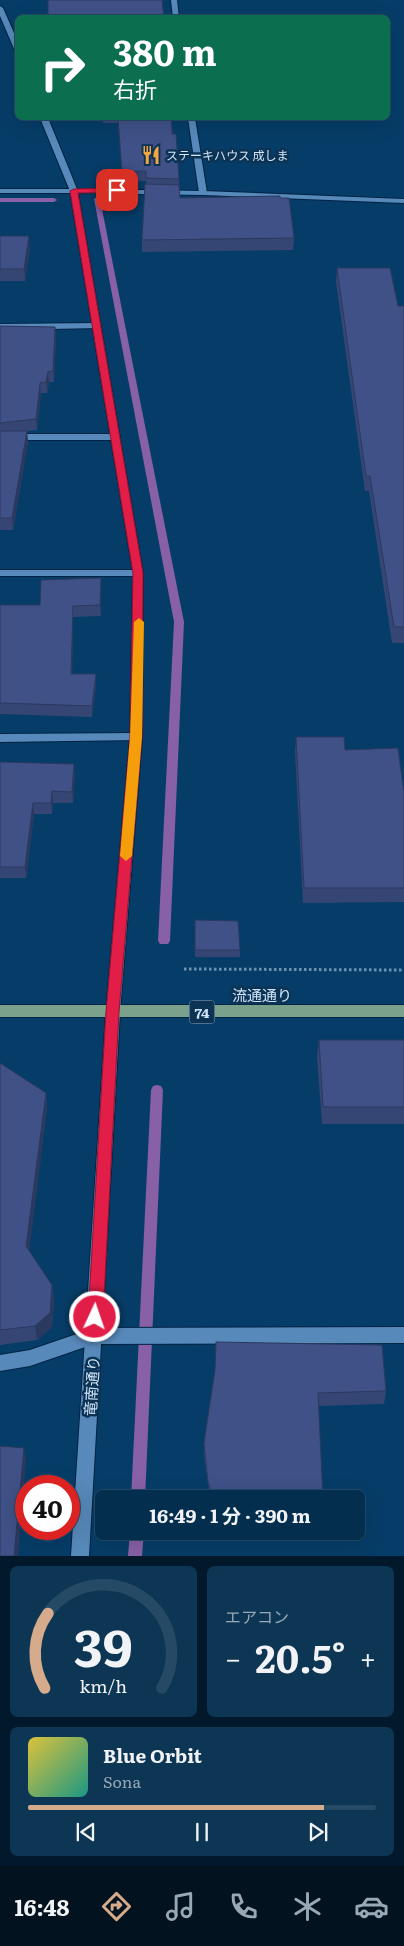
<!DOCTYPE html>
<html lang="ja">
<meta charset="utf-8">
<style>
:root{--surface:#042e4e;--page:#0d3655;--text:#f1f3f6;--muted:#97a8b6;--line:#254a66;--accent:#d6ab8b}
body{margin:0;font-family:Literata,"Noto Sans JP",serif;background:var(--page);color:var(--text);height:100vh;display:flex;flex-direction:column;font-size:19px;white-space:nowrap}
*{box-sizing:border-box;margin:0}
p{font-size:16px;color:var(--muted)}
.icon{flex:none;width:28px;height:28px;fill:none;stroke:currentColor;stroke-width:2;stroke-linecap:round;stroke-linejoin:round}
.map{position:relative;height:1556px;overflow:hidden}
.sheet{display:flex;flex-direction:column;gap:10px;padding:10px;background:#02192b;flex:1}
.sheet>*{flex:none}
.hud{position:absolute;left:15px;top:15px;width:375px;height:105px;border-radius:8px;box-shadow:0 5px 20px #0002,0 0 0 1px var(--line);background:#0b6e4f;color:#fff;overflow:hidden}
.speed{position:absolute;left:15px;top:1475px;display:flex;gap:10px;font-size:25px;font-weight:700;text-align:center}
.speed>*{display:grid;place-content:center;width:65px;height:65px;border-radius:50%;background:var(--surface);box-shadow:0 5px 20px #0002,0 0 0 1px var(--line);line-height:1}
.speed .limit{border:8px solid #d22;background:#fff;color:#111}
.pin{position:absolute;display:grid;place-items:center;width:42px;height:42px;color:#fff;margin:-21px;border-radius:10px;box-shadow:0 2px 8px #0006}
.me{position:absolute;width:55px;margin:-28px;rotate:3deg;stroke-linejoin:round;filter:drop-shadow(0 0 4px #0008)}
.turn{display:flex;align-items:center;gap:18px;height:105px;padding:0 15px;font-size:22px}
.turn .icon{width:65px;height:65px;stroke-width:2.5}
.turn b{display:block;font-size:35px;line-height:42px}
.big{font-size:38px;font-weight:700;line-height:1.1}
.sheet .card{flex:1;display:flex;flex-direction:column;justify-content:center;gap:8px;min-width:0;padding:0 18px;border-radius:8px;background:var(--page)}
.sheet .dial{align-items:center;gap:0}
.dial svg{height:130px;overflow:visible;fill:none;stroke:var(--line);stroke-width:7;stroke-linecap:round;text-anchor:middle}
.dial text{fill:var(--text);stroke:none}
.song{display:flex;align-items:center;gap:15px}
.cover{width:60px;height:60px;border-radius:8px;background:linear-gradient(135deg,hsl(50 70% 55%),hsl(170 70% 35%))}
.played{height:5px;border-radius:2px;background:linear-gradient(90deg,var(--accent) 85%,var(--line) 85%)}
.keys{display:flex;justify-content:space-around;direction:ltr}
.heat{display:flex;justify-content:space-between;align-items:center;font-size:28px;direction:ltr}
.sheet .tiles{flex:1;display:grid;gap:10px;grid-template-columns:1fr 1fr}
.card:last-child{grid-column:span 2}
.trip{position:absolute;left:95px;top:1490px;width:270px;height:50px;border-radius:8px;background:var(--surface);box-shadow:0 5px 20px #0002,0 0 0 1px var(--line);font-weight:700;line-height:50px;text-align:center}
.menu{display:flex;height:80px;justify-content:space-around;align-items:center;background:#02121f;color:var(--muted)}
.menu .icon{width:35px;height:35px}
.menu .selected{color:var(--accent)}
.menu b{font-size:22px;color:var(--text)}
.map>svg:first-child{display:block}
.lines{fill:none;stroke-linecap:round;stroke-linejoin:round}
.stream{fill:#8760a6;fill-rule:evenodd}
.minor-casing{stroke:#002343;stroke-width:2}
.tertiary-casing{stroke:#002343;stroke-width:2}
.primary-casing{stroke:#002343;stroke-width:2}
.path{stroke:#6d93b3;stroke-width:3;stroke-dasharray:2.5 2.5;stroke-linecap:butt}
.minor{fill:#5789ba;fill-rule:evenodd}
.tertiary{fill:#5789ba;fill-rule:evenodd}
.primary{fill:#7aa18c;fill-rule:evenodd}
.wall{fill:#364674}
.shaded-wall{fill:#2c395e}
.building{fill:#3f5187;stroke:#2c395e}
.route{fill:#e11d48;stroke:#92132f}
.slow{fill:#f59e0b}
.labels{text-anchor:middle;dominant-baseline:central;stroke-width:5;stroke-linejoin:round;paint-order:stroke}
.far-poi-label{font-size:12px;fill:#d1e6fb;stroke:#0c3354;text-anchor:start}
.shield{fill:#0c3354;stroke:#96b0c9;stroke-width:1}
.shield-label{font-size:14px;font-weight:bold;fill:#d1e6fb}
.street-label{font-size:15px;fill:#d1e6fb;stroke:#0c3354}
</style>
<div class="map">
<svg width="404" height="1556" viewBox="0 0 404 1556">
<rect width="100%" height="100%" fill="#063d68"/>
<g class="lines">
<g class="stream">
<polygon points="97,197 100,199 184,622 170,941 168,944 160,944 158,941 174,622 94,199"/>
<polygon points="0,198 54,198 57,200 54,202 0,202"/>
<polygon points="157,1085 161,1086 163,1090 145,1499 131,1499 151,1090 153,1086"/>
<polygon points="130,1531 144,1531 142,1556 128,1556"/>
</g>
<g class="minor-casing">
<g id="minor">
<polygon points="171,0 177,0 179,18 173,18"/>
<polygon points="188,118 195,118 207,193 203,195 199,193"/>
<polygon points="0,189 74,189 78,191 74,193 0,193"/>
<polygon points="97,323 100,324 100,328 0,330 0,324"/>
<polygon points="0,434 115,434 120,437 115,440 0,440"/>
<polygon points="0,570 138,570 143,573 138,576 0,576"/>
<polygon points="136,733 140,734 142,737 140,740 0,742 0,734"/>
<polygon points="404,1327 404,1343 94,1344 30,1366 0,1371 0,1355 30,1350 94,1328"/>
</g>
</g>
<g class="tertiary-casing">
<g id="tertiary">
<polygon points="0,6 3,8 18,42 18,53 15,51 0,16"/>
<polygon points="40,118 48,118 77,189 203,191 404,199 404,203 203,195 78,193 143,573 142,737 120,1012 89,1556 71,1556 106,1012 130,737 133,573 70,191"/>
</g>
</g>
<g class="primary-casing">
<rect id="primary" x="0" y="1005" width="404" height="12"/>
</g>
<polyline class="path" points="184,969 404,970"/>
<use href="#minor" class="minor"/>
<use href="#tertiary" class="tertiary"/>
<use href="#primary" class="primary"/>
</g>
<g class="wall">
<polygon points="103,118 171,118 179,179 180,198 294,238 293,250 142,252 142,240 146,181 123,182 118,123 103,123"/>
<polygon points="0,236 30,247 25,281 0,281"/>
<polygon points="337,268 398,306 404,306 404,643 392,643 369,491 365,491 336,282"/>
<polygon points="0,326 55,327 56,337 54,382 49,382 47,393 41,393 37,430 27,431 28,442 13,530 0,530"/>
<polygon points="101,589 101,616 73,617 72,674 96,685 92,717 0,714 0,605 40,605"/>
<polygon points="296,737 345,750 404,793 404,902 303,903 295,752"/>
<polygon points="0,762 75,775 73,803 53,803 52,814 34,814 26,878 0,878"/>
<polygon points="195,920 240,950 240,957 195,957"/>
<polygon points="319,1040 404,1040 404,1124 322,1124 317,1057"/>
<polygon points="0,1063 46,1093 47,1108 29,1251 52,1285 54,1299 52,1327 37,1340 0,1345"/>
<polygon points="215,1370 386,1391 384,1404 318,1406 323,1499 210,1499 204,1455 204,1443"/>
<polygon points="219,1531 323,1531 323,1536 220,1534"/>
</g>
<g class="shaded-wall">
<polygon points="29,236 30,247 25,281 24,269"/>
<polygon points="55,327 56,337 54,382 53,371"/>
<polygon points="48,372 49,382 47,393 46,382"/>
<polygon points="40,383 41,393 37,430 36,419"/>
<polygon points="27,431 28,442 13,530 12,518"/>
<polygon points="101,578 101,616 100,605"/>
<polygon points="73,606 73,617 72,684 71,674"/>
<polygon points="96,674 96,685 92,717 92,706"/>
<polygon points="74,764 75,775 73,803 72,792"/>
<polygon points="52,791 53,803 52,814 51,803"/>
<polygon points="33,803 34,814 26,878 25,867"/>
<polygon points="46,1093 47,1108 28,1261 26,1246"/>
<polygon points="52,1285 54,1299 52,1327 37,1340 35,1326"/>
<polygon points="24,1448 26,1460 18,1556 14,1556"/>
</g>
<g class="building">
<polygon points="48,0 162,0 164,18 48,18"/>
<polygon points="118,118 171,118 172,134 176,134 179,179 146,178 146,171 122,172"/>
<polygon points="145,184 179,185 180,198 280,196 280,198 289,198 294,238 142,240"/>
<polygon points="0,236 29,236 24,269 0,269"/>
<polygon points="337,268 390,268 398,306 404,306 404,627 394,627 370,476 366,476"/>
<polygon points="0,326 55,327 53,371 48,372 46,382 40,383 36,419 0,423"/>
<polygon points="0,431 27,431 12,518 0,518"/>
<polygon points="101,578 100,605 73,606 71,674 96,674 92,706 0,703 0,605 40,605 41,580"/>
<polygon points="296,737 344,737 345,750 398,748 404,793 404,888 304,888"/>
<polygon points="0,762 74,764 72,792 52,791 51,803 33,803 25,867 0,867"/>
<polygon points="195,920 238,921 240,950 195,950"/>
<polygon points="319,1040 404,1040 404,1107 323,1107"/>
<polygon points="0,1063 46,1093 26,1246 52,1285 50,1313 35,1326 0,1330"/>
<polygon points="216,1342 382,1345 386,1391 318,1393 323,1499 213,1499 208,1482 204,1443 215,1370"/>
<polygon points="0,1446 24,1448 14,1556 0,1556"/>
</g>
<polygon class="route" points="117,188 120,192 78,193 143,573 142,737 119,1012 103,1317 101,1322 95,1324 90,1322 88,1317 106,1012 130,737 133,573 70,191 74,189"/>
<polygon class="slow" points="139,618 144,622 142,737 132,856 126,861 120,856 130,737 134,622"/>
<defs>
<g id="restaurant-bare" transform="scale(1.5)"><path d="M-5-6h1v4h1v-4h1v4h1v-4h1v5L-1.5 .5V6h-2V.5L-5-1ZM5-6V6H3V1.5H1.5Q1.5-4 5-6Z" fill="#f2a541" stroke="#0c3354" stroke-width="2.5" paint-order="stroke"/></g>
</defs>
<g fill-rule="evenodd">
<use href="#restaurant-bare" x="151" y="155"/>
</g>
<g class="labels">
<g class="far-poi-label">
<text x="166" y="155">ステーキハウス 成しま</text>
</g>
<rect class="shield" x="189.5" y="1000.5" width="25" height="23" rx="4"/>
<g class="shield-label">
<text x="202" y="1012">74</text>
</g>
<g class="street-label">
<text x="262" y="994">流通通り</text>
<text transform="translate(91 1386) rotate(-86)">竜南通り</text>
</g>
</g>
</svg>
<div class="speed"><div class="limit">40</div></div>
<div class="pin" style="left:117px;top:190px;background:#d93025"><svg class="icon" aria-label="arrive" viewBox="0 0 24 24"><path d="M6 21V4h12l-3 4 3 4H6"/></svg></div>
<svg class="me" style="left:95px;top:1317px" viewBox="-20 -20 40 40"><circle r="17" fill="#e11d48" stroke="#fff" stroke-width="3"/><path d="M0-11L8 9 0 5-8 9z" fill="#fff"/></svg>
<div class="trip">16:49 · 1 分 · 390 m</div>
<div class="hud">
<div class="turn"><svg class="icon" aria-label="right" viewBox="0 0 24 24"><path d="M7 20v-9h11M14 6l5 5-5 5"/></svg><div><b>380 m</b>右折</div></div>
</div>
</div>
<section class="sheet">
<div class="tiles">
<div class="card dial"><svg viewBox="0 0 100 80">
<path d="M14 69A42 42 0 1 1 86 69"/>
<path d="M14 69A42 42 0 0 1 16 23" stroke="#d6ab8b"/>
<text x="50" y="56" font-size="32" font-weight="700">39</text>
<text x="50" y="72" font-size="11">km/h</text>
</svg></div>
<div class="card"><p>エアコン</p>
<div class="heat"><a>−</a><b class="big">20.5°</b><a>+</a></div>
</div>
<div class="card">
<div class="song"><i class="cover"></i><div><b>Blue Orbit</b><p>Sona</p></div></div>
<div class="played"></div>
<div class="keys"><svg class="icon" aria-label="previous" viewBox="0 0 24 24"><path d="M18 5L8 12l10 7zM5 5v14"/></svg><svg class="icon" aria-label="pause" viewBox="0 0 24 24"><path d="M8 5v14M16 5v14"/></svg><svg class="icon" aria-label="next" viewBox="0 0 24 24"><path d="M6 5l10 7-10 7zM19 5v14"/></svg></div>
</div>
</div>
</section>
<nav class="menu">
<b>16:48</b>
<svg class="icon selected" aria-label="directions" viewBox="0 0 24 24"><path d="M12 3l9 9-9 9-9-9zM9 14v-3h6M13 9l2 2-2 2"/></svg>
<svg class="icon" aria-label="music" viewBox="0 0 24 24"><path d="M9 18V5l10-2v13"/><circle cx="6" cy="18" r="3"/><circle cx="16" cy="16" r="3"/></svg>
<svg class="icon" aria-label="phone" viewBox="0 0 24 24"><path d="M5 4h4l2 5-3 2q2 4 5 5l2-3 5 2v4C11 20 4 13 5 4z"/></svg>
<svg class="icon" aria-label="climate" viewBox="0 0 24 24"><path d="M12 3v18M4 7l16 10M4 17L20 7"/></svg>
<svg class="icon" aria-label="car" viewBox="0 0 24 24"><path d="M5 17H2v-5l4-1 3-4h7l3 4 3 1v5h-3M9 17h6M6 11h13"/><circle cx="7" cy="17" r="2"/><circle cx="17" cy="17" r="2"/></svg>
</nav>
